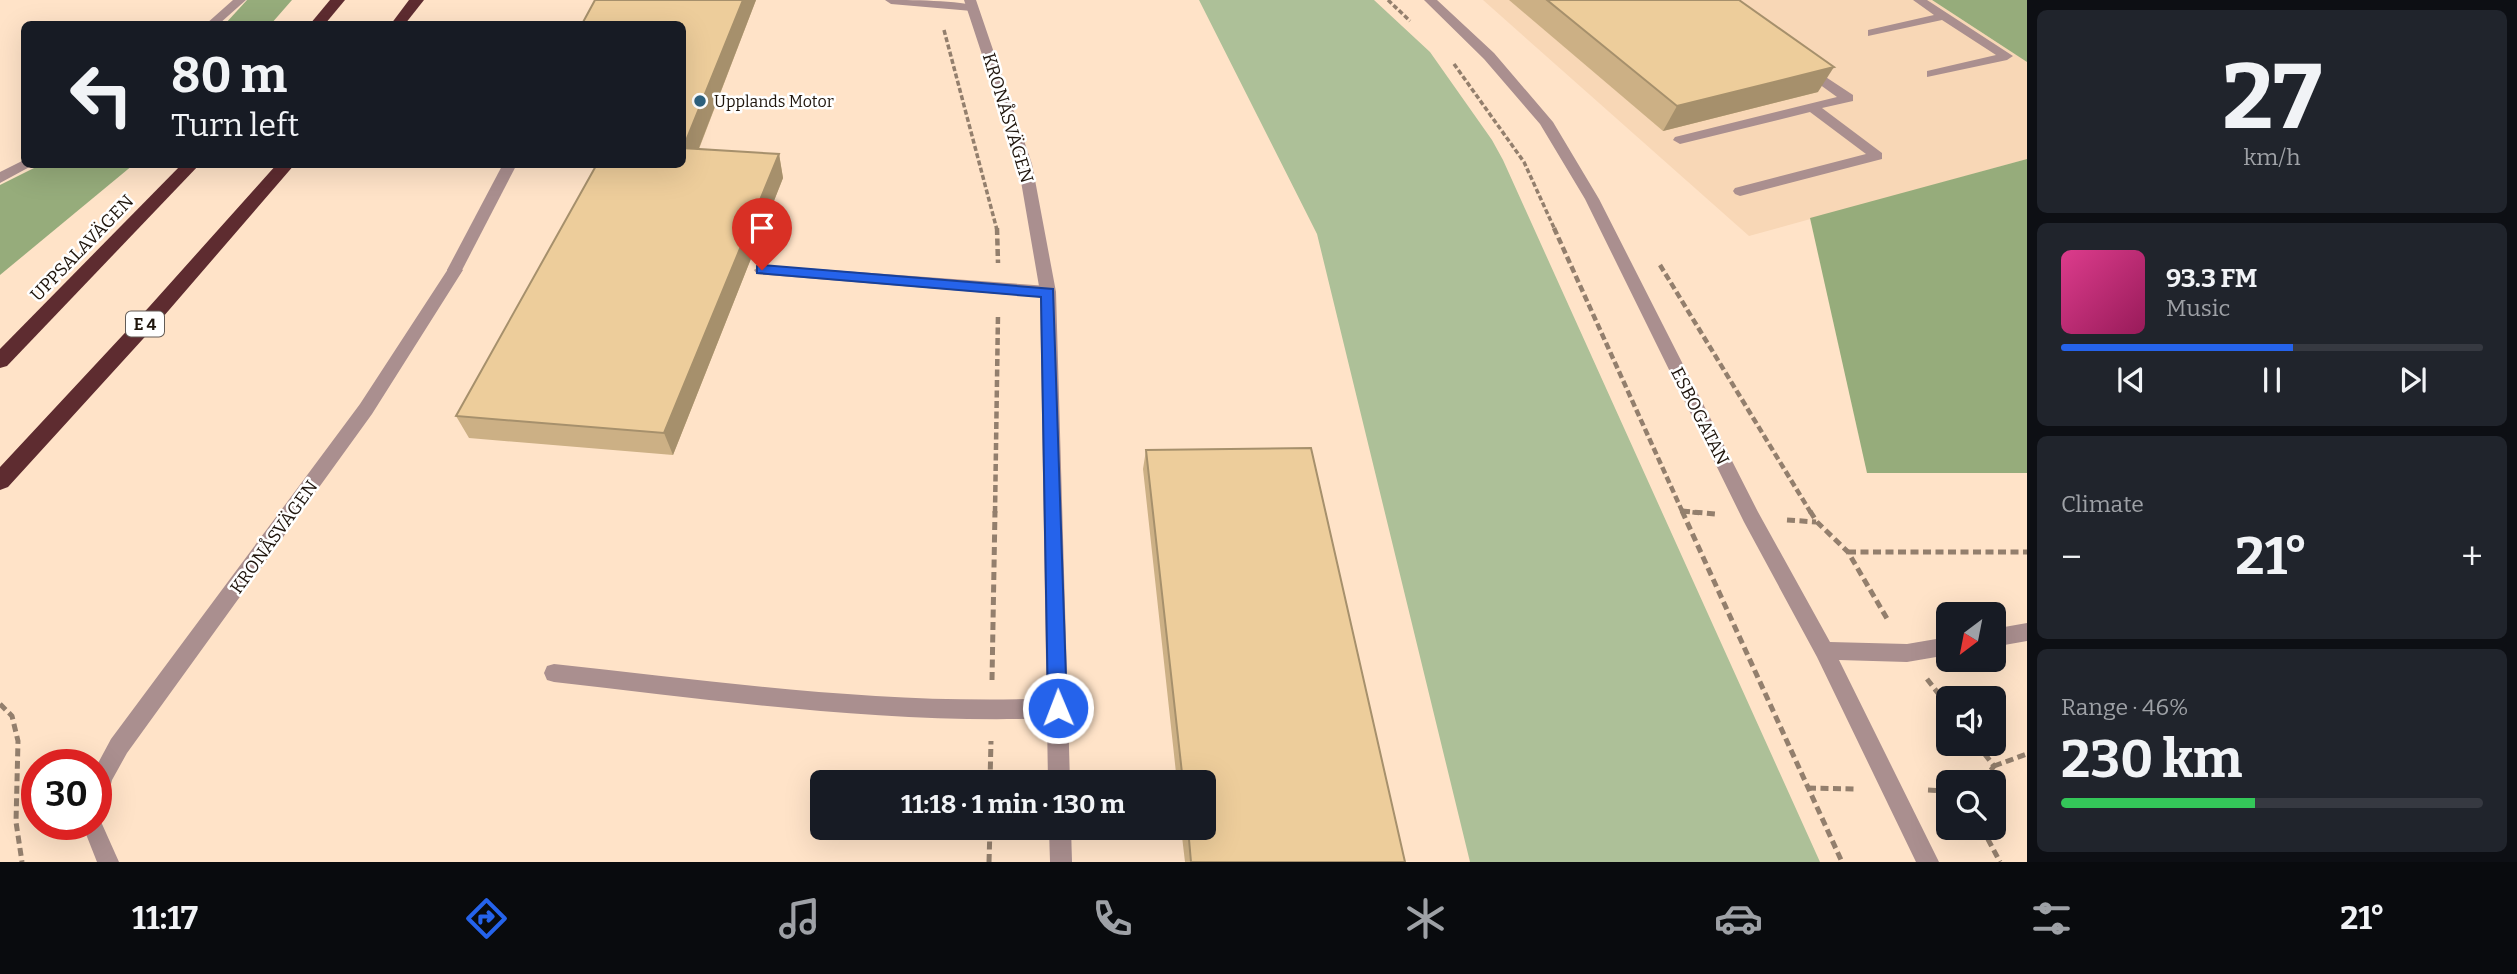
<!DOCTYPE html>
<meta charset="utf-8">
<style>
:root{--surface:#171b24;--page:#20242c;--text:#f1f3f6;--muted:#9ea1a6;--line:#363941;--accent:#2563eb}
body{margin:0;font-family:Bitter,serif;background:var(--page);color:var(--text);height:100vh;display:flex;flex-direction:column;font-size:26px;white-space:nowrap}
*{box-sizing:border-box;margin:0}
p{font-size:23px;color:var(--muted)}
.icon{flex:none;width:38px;height:38px;fill:none;stroke:currentColor;stroke-width:2;stroke-linecap:round;stroke-linejoin:round}
.map{position:relative;flex:1;overflow:hidden}
.side{display:flex;flex-direction:column;gap:10px;padding:10px;background:#0d0f14;width:490px}
.side>*{flex:none}
.guide{position:absolute;left:21px;top:21px;width:665px;height:147px;border-radius:10px;box-shadow:0 7px 28px #0002;background:#171b24;color:var(--text);overflow:hidden}
.needle{width:46px;rotate:212deg}
.buttons{position:absolute;left:1936px;top:602px;display:grid;gap:14px}
.buttons a{display:grid;place-items:center;width:70px;height:70px;border-radius:10px;background:var(--surface);box-shadow:0 7px 28px #0002;font-size:35px}
.speed{position:absolute;left:21px;top:749px;display:flex;gap:14px;font-size:35px;font-weight:700;text-align:center}
.speed>*{display:grid;place-content:center;width:91px;height:91px;border-radius:50%;background:var(--surface);box-shadow:0 7px 28px #0002;line-height:1}
.speed .limit{border:10px solid #d22;background:#fff;color:#111}
.pin{position:absolute;display:grid;place-items:center;width:60px;height:60px;color:#fff;margin:-72px -30px;border-radius:50% 50% 50% 0;rotate:-45deg;box-shadow:0 0 7px #0007}
.pin .icon{rotate:45deg}
.me{position:absolute;width:77px;margin:-38px;rotate:359deg;stroke-linejoin:round;filter:drop-shadow(0 0 5px #0008)}
.turn{display:flex;align-items:center;gap:24px;height:147px;padding:0 35px;font-size:32px}
.turn .icon{width:91px;height:91px;stroke-width:2.5}
.turn b{display:block;font-size:49px;line-height:60px}
.big{font-size:52px;font-weight:700;line-height:1.1}
.side .widget{flex:1;display:flex;flex-direction:column;justify-content:center;gap:10px;min-width:0;padding:0 24px;border-radius:10px;background:var(--page)}
.side .dial{align-items:center;gap:0}
.dial b{font-size:91px;line-height:1}
.song{display:flex;align-items:center;gap:21px}
.cover{width:84px;height:84px;border-radius:10px;background:linear-gradient(135deg,hsl(330 70% 55%),hsl(330 70% 35%))}
.played{height:7px;border-radius:4px;background:linear-gradient(90deg,var(--accent) 55%,var(--line) 55%)}
.keys{display:flex;justify-content:space-around;direction:ltr}
.heat{display:flex;justify-content:space-between;align-items:center;font-size:38px;direction:ltr}
.charge{height:10px;border-radius:5px;background:linear-gradient(90deg,#34c759 46%,var(--line) 0)}
.trip{position:absolute;left:810px;top:770px;width:406px;height:70px;border-radius:10px;background:var(--surface);box-shadow:0 7px 28px #0002;font-weight:700;line-height:70px;text-align:center}
.menu{display:flex;height:112px;justify-content:space-around;align-items:center;background:#090b0e;color:var(--muted)}
.menu .icon{width:49px;height:49px}
.menu .on{color:var(--accent)}
.menu b{font-size:32px;color:var(--text)}
main{display:flex;flex:1;min-height:0}
.map>svg:first-child{display:block}
.built{fill:#f8d7b6}
.green{fill:#adc098}
.forest{fill:#96ac7b}
.lines{fill:none;stroke-linecap:round;stroke-linejoin:round}
.path-far2{stroke:#937f6d;stroke-width:3.5;stroke-dasharray:5 2.5;stroke-linecap:butt}
.path-far1{stroke:#937f6d;stroke-width:4.5;stroke-dasharray:7 3.5;stroke-linecap:butt}
.path{stroke:#937f6d;stroke-width:5;stroke-dasharray:8 4.5;stroke-linecap:butt}
.service{fill:#aa8f8f;fill-rule:evenodd}
.minor{fill:#aa8f8f;fill-rule:evenodd}
.motorway{fill:#5e2c30;fill-rule:evenodd}
.wall{fill:#ccb085}
.shaded-wall{fill:#a6906c}
.building{fill:#edcd9b;stroke:#a6906c;stroke-width:2}
.route{fill:#2563eb;stroke:#184099;stroke-width:2}
.poi-dot{fill:#2e627f;stroke:#fff;stroke-width:2.5}
.labels{text-anchor:middle;dominant-baseline:central;stroke-width:5;stroke-linejoin:round;paint-order:stroke}
.far-poi-label{font-size:16px;fill:#1f150c;stroke:#fff;text-anchor:start}
.shield{fill:#fff;stroke:#625b55;stroke-width:2}
.shield-label{font-size:16px;font-weight:bold;fill:#1f150c}
.street-label{font-size:18px;fill:#1f150c;stroke:#fff}
</style>
<main>
<div class="map">
<svg width="2027" height="862" viewBox="0 0 2027 862">
<rect width="100%" height="100%" fill="#ffe3c8"/>
<polygon class="built" points="1483,0 1932,0 2027,62 2027,159 1749,236"/>
<polygon class="green" points="1199,0 1374,0 1430,52 1492,140 1503,160 1820,862 1470,862 1317,234"/>
<g class="forest">
<polygon points="247,0 292,0 271,24 225,24"/>
<polygon points="1932,0 2027,0 2027,62"/>
<polygon points="2027,159 2027,473 1867,473 1810,218"/>
<polygon points="42,164 133,165 0,275 0,185"/>
</g>
<g class="lines">
<g class="path-far2">
<polyline points="1388,0 1410,21"/>
<polyline points="944,30 997,230"/>
<polyline points="1454,64 1524,162 1555,230"/>
</g>
<g class="path-far1">
<polyline points="997,228 998,263"/>
<polyline points="1554,228 1683,513"/>
<polyline points="1660,265 1811,513"/>
<polyline points="1682,511 1700,513"/>
<polyline points="995,513 998,314"/>
</g>
<g class="path">
<polyline points="1682,511 1842,862"/>
<polyline points="1682,511 1715,514"/>
<polyline points="1810,511 1817,522 1848,552 1889,622"/>
<polyline points="1787,520 1816,522"/>
<polyline points="1848,552 2027,552"/>
<polyline points="1927,679 1948,706"/>
<polyline points="992,680 995,511"/>
<polyline points="0,704 12,716 18,741 16,822 22,862"/>
<polyline points="1977,744 1994,766 1982,782"/>
<polyline points="1994,766 2027,754"/>
<polyline points="990,782 991,741"/>
<polyline points="1808,788 1856,789"/>
<polyline points="1928,790 1948,791"/>
<polyline points="1982,828 2000,862"/>
<polyline points="989,862 990,828"/>
</g>
<g class="service">
<path d="M885 0C906 0 963 0 978 7L972 11 891 4Z"/>
<polygon points="1913,0 1927,0 2013,56 2007,60 1927,77 1927,71 1996,55 1942,20 1868,36 1868,30 1934,15"/>
<polygon points="1806,64 1853,95 1853,101 1822,108 1882,153 1882,159 1740,196 1735,194 1733,191 1735,188 1866,154 1810,112 1680,144 1673,140 1675,137 1837,97 1801,71 1801,65"/>
<polygon points="503,164 517,164 460,274 450,274 447,270"/>
<polygon points="762,265 1048,286 1056,292 1048,298 757,274 754,270"/>
<path d="M554 664C721 682 890 706 1058 698L1065 701 1068 708 1065 715 1058 718C890 725 721 701 554 682L547 680 544 673 547 666Z"/>
</g>
<g class="minor">
<polygon points="233,0 246,0 219,24 206,24"/>
<polygon points="964,0 976,0 1032,164 1056,292 1070,782 1048,782 1040,292 1018,164"/>
<polygon points="1424,0 1437,0 1494,53 1553,122 1599,199 1758,512 1830,642 1907,644 1948,637 1948,655 1907,662 1839,660 1939,862 1916,862 1817,657 1744,522 1585,199 1540,124 1484,59"/>
<polygon points="24,160 24,164 35,164 0,183 0,172"/>
<polygon points="455,265 463,270 372,414 127,753 112,780 104,813 98,815 119,862 97,862 82,824 96,824 96,767 111,739 360,404 450,266"/>
<polygon points="2027,623 2027,641 1993,647 1993,629"/>
<polygon points="1049,828 1071,828 1072,862 1050,862"/>
</g>
<g class="motorway">
<polygon points="330,0 345,0 325,24 310,24"/>
<polygon points="409,0 424,0 405,24 391,24"/>
<polygon points="182,164 200,164 7,366 0,368 0,349"/>
<polygon points="277,164 295,164 163,317 8,487 0,490 0,467 149,307"/>
</g>
</g>
<g class="wall">
<polygon points="595,0 756,0 699,149 779,154 783,178 673,455 469,438 456,416 682,164"/>
<polygon points="1509,0 1739,0 1818,92 1663,131"/>
<polygon points="1146,450 1405,862 1185,862 1181,828 1204,828 1204,782 1177,782 1143,469"/>
</g>
<g class="shaded-wall">
<polygon points="743,0 756,0 690,171 683,148"/>
<polygon points="1834,67 1818,92 1663,131 1677,106"/>
<polygon points="779,154 783,178 673,455 664,433"/>
</g>
<g class="building">
<polygon points="595,0 743,0 683,148 779,154 664,433 456,416 597,164 682,164 682,24 582,24"/>
<polygon points="1547,0 1739,0 1834,67 1677,106"/>
<polygon points="1311,448 1405,862 1191,862 1188,828 1204,828 1204,782 1183,782 1146,450"/>
</g>
<polygon class="route" points="762,265 1053,289 1067,708 1064,714 1058,717 1051,714 1048,708 1041,297 757,273 757,266"/>
<circle class="poi-dot" cx="700" cy="101" r="7"/>
<g class="labels">
<g class="far-poi-label">
<text x="714" y="101">Upplands Motor</text>
</g>
<rect class="shield" x="126" y="311.5" width="38" height="25" rx="5"/>
<g class="shield-label">
<text x="145" y="324">E 4</text>
</g>
<g class="street-label">
<text transform="translate(1008 118) rotate(73)">KRONÅSVÄGEN</text>
<text transform="translate(82 248) rotate(-46)">UPPSALAVÄGEN</text>
<text transform="translate(1700 416) rotate(63)">ESBOGATAN</text>
<text transform="translate(274 537) rotate(-54)">KRONÅSVÄGEN</text>
</g>
</g>
</svg>
<div class="buttons">
<a><svg class="needle" viewBox="-14 -14 28 28"><path d="M0-13l5 13h-10z" fill="#e53935"/><path d="M0 13l5-13h-10z" fill="#9ea1a6"/></svg></a>
<a><svg class="icon" aria-label="sound" viewBox="0 0 24 24"><path d="M4 9h4l5-4v14l-5-4H4zM17 9q2 3 0 6"/></svg></a>
<a><svg class="icon" aria-label="search" viewBox="0 0 24 24"><circle cx="10" cy="10" r="6"/><path d="M15 15l6 6"/></svg></a>
</div>
<div class="speed"><div class="limit">30</div></div>
<div class="pin" style="left:762px;top:270px;background:#d93025"><svg class="icon" aria-label="arrive" viewBox="0 0 24 24"><path d="M6 21V4h12l-3 4 3 4H6"/></svg></div>
<svg class="me" style="left:1058px;top:708px" viewBox="-20 -20 40 40"><circle r="17" fill="#2563eb" stroke="#fff" stroke-width="3"/><path d="M0-11L8 9 0 5-8 9z" fill="#fff"/></svg>
<div class="trip">11:18 · 1 min · 130 m</div>
<div class="guide">
<div class="turn"><svg class="icon" aria-label="left" viewBox="0 0 24 24"><path d="M17 20v-9H6M10 6l-5 5 5 5"/></svg><div><b>80 m</b>Turn left</div></div>
</div>
</div>
<section class="side">
<div class="widget dial"><b>27</b><p>km/h</p></div>
<div class="widget">
<div class="song"><i class="cover"></i><div><b>93.3 FM</b><p>Music</p></div></div>
<div class="played"></div>
<div class="keys"><svg class="icon" aria-label="previous" viewBox="0 0 24 24"><path d="M18 5L8 12l10 7zM5 5v14"/></svg><svg class="icon" aria-label="pause" viewBox="0 0 24 24"><path d="M8 5v14M16 5v14"/></svg><svg class="icon" aria-label="next" viewBox="0 0 24 24"><path d="M6 5l10 7-10 7zM19 5v14"/></svg></div>
</div>
<div class="widget"><p>Climate</p>
<div class="heat"><a>−</a><b class="big">21°</b><a>+</a></div>
</div>
<div class="widget"><p>Range · 46%</p><b class="big">230 km</b><div class="charge"></div></div>
</section>
</main>
<nav class="menu">
<b>11:17</b>
<svg class="icon on" aria-label="directions" viewBox="0 0 24 24"><path d="M12 3l9 9-9 9-9-9zM9 14v-3h6M13 9l2 2-2 2"/></svg>
<svg class="icon" aria-label="music" viewBox="0 0 24 24"><path d="M9 18V5l10-2v13"/><circle cx="6" cy="18" r="3"/><circle cx="16" cy="16" r="3"/></svg>
<svg class="icon" aria-label="phone" viewBox="0 0 24 24"><path d="M5 4h4l2 5-3 2q2 4 5 5l2-3 5 2v4C11 20 4 13 5 4z"/></svg>
<svg class="icon" aria-label="climate" viewBox="0 0 24 24"><path d="M12 3v18M4 7l16 10M4 17L20 7"/></svg>
<svg class="icon" aria-label="car" viewBox="0 0 24 24"><path d="M5 17H2v-5l4-1 3-4h7l3 4 3 1v5h-3M9 17h6M6 11h13"/><circle cx="7" cy="17" r="2"/><circle cx="17" cy="17" r="2"/></svg>
<svg class="icon" aria-label="filters" viewBox="0 0 24 24"><path d="M4 7h16M4 17h16"/><circle cx="9" cy="7" r="2"/><circle cx="15" cy="17" r="2"/></svg>
<b>21°</b>
</nav>
